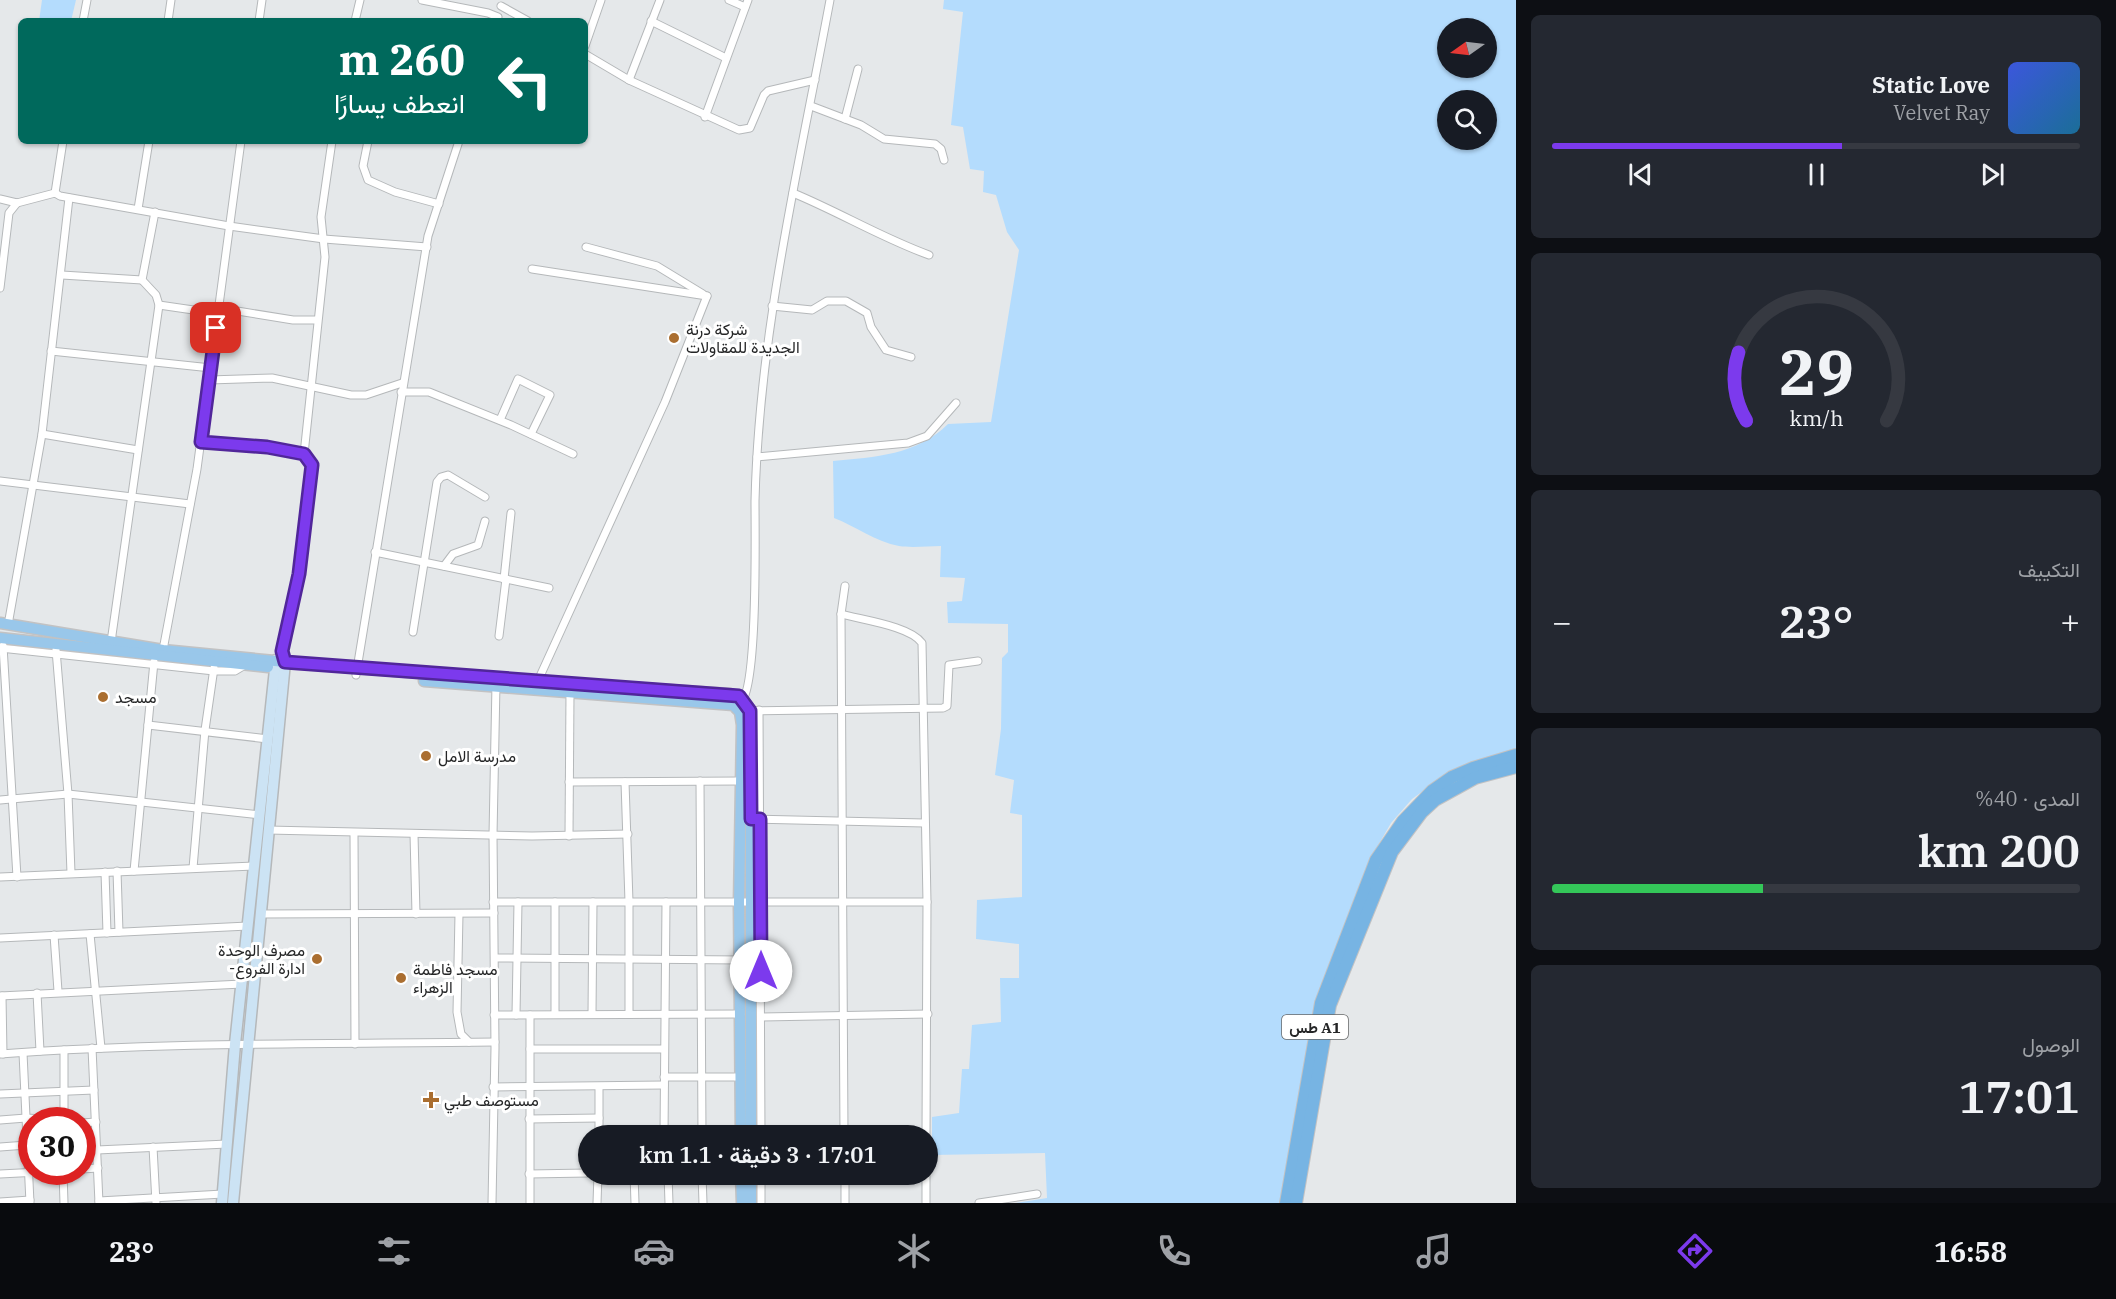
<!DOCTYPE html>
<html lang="ar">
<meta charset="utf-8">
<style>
:root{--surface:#171b24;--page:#242831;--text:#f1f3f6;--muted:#9ea1a6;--line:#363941;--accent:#7c3aed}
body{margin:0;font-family:"IBM Plex Serif",Vazirmatn,serif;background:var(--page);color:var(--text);direction:rtl;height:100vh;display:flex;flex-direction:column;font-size:22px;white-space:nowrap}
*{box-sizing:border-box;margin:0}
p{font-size:20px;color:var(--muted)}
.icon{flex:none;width:33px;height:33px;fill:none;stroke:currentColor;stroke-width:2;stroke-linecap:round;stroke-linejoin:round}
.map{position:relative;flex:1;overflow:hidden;direction:ltr}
.drawer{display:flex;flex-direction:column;gap:15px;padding:15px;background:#0d0f14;width:600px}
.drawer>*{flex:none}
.banner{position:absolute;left:18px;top:18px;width:570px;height:126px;border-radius:9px;box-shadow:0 2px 4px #0004;direction:rtl;background:#00695c;color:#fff;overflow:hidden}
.needle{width:39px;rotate:256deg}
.tools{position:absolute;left:1437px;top:18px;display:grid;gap:12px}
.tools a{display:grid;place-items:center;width:60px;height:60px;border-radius:50%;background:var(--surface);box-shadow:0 2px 4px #0004;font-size:30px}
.speed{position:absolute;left:18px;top:1107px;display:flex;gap:12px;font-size:30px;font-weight:700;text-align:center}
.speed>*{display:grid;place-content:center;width:78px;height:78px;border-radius:50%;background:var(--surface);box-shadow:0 2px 4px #0004;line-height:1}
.speed .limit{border:9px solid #d22;background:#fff;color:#111}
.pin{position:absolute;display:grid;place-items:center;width:51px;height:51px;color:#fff;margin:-26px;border-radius:12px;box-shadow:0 3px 9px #0006}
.me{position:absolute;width:66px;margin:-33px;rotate:0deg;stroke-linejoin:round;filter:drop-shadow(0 0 4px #0008)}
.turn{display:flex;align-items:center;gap:21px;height:126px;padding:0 24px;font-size:27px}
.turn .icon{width:78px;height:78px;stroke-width:2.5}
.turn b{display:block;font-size:42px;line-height:51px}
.big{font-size:45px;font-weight:600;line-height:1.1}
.drawer .card{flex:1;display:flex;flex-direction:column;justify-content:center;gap:9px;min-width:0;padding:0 21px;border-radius:9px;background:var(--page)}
.drawer .dial{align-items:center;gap:0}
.dial svg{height:156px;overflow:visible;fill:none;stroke:var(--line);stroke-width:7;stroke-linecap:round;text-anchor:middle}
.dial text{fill:var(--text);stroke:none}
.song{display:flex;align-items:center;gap:18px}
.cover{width:72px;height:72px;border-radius:9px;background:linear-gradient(135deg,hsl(230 70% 55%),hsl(200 70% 35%))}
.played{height:6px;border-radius:3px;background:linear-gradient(90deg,var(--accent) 55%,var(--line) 55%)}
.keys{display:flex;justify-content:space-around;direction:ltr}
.heat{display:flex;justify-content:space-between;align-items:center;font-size:33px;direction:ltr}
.charge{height:9px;border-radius:4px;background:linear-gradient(90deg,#34c759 40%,var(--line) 0)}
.trip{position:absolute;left:578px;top:1125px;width:360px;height:60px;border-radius:30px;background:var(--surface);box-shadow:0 2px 4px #0004;font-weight:600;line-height:60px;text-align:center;direction:rtl}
.tab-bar{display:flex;height:96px;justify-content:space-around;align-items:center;background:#090b0e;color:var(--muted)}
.tab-bar .icon{width:42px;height:42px}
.tab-bar .active{color:var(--accent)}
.tab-bar b{font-size:27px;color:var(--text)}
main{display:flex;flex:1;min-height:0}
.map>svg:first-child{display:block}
.green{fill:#b4dcfd;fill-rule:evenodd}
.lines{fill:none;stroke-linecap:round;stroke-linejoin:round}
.minor-casing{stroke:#b5b8ba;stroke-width:9}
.secondary-casing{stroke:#b5b8ba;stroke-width:13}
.primary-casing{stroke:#c2c2c3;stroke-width:13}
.trunk-casing{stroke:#c2c2c3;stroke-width:14}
.minor{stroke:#fff;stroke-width:7}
.secondary{stroke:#cce3f4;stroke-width:10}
.primary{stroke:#99c7ea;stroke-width:10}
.trunk{stroke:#77b4e3;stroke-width:12}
.route-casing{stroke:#51269a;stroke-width:15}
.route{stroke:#7c3aed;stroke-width:10}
.poi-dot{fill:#aa6e30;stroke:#fff;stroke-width:2}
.labels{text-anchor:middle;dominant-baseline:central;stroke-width:6;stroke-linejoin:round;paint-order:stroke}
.shield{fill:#fff;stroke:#666768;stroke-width:1.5}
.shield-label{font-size:15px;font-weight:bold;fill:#252627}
.poi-label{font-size:16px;fill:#252627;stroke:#fff;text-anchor:start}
</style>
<main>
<section class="drawer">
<div class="card">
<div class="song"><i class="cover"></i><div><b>Static Love</b><p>Velvet Ray</p></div></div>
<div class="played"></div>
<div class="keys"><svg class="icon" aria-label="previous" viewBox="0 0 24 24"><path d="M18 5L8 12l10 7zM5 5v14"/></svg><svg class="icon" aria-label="pause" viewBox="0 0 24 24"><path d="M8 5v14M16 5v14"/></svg><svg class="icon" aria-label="next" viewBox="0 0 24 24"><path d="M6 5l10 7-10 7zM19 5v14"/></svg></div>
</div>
<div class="card dial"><svg viewBox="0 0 100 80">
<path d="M14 69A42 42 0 1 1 86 69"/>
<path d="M14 69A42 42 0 0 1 10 34" stroke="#7c3aed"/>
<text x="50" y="56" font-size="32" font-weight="700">29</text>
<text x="50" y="72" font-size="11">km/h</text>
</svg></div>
<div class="card"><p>التكييف</p>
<div class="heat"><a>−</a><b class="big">23°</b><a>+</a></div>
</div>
<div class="card"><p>المدى · 40%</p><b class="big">200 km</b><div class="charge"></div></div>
<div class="card"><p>الوصول</p><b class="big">17:01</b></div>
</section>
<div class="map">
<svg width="1516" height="1203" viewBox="0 0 1516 1203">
<rect width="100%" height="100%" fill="#e5e8ea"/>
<g class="green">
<polygon points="42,0 76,0 71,21 39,21"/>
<path d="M944 0H1516V753L1441 778 1412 799 1391 823 1376 849 1330 971 1283 1203H1016L1047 1198 1045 1153 932 1155V1117L959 1113 962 1069H969L972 1025 1001 1022 1000 978H1019V944L976 939 977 900 1022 897V815L1010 813 1014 780 995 775 1001 729 1002 658 1008 652V624L948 623 947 602 962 601 965 578 940 577 941 546C928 546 912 548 899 546 876 542 855 526 834 518L833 461C875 457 917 455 948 424L991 422 1019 250 1007 232 996 195 983 192 984 171 970 169 963 127 951 125 963 12 943 9ZM1448 28H1486V68H1448ZM1448 100H1486V140H1448Z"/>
</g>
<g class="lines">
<g class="minor-casing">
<g id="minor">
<polyline points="422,0 488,13 498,17 497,21"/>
<polyline points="729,0 745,7"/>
<polyline points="501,6 528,21"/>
<polyline points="83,21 87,0"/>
<polyline points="168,21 171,0"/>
<polyline points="259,21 262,0"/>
<polyline points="355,21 360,0"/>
<polyline points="651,21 726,58"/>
<polyline points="585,46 601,0"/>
<polyline points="585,54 629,80 739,130 750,128 764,95 768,91 815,80"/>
<polyline points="629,80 660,0"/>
<polyline points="811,106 861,125 884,139 935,144 941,149 944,160"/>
<polyline points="705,117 748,0"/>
<polyline points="845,119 858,69"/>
<polyline points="368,141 363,166 368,180 395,192 439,204"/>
<polyline points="55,193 63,141"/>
<path d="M793 193C839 212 882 238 929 255"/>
<polyline points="0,199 17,203 55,193 60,196 229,226 324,239 427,247"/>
<polyline points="138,209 149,141"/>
<polyline points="586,247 657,266 703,294"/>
<polyline points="532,269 707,296"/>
<polyline points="62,275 142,280"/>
<polyline points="0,288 9,213 17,203"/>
<polyline points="159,305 207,312 219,308 293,320 316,320"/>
<polyline points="772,306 812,310 827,301 846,301 867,313 871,327 886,350 911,357"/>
<polyline points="51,351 211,368"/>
<polyline points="209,380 272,378 351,395 366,395 402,383"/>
<polyline points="401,392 429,392 511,425 573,454"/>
<polyline points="500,420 518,379 550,395 531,434"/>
<polyline points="42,434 138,450"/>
<polyline points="201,442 267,447 304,454"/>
<polyline points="757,457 908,443 927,436 956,403"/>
<polyline points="0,481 190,504"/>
<polyline points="375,552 549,588"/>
<polyline points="444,566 453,554 478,545 485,521"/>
<polyline points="504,579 511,513"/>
<path d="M841 614C862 620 910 626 922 643L927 902 926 1136"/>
<polyline points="8,625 42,434 69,198"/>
<polyline points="413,632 437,482 441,477 448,475 485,497"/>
<polyline points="499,636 506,579"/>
<polyline points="111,642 159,305 156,295 142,280 155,212"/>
<polyline points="3,646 17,877"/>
<polyline points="0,648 214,671 235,671 245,665"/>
<polyline points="56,650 68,794 71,873"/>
<polyline points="163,650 197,469 241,141"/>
<polyline points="285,662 282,651 299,574 312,465 304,454 325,257 321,217 332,141"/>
<polyline points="356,675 428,236 459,141"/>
<polyline points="536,685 665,402 707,296"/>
<path d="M741 703C758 685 755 534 755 501 759 331 799 167 830 0"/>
<polyline points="759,710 761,1136"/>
<polyline points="745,711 943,708 947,706 949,665 978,661"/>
<polyline points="148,725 268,739"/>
<polyline points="700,781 702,1136"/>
<polyline points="569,782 740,781"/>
<polyline points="625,782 629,902 629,1014"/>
<polyline points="0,800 68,794 260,815"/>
<polyline points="755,819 924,823"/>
<polyline points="268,830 532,836 628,834"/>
<polyline points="354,833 355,1044"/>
<polyline points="414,834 416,914"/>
<polyline points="569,836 570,693"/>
<polyline points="193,868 205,730 214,668"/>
<polyline points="117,871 119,932"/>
<polyline points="134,871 154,662"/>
<polyline points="105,872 107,933"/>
<polyline points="0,877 254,866"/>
<polyline points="493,902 927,902"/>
<polyline points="261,914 494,913"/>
<polyline points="459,914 457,1012 461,1034 469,1042"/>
<polyline points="90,934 101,1048"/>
<polyline points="54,935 58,991"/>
<polyline points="0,938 248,926"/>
<polyline points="495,958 741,960"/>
<polyline points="37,993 40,1051"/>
<polyline points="0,996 242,984"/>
<polyline points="2,996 3,1054"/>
<polyline points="555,1014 555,902"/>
<polyline points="592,1014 593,902"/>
<polyline points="494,1015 741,1014"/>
<polyline points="516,1015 518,902"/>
<polyline points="761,1017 928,1014"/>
<polyline points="92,1048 99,1203"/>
<polyline points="530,1049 664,1049"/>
<polyline points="64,1050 64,1120"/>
<polyline points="23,1053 30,1203"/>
<path d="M0 1054C165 1042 330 1044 495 1042"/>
<polyline points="664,1077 741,1077"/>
<polyline points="493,1087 664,1085"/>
<polyline points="599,1087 599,1136"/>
<polyline points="0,1094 94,1090"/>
<polyline points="529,1119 599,1118"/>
<polyline points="0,1120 26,1118 60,1120"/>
<polyline points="82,1123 96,1122"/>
<polyline points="664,1136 666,902"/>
<polyline points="844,1136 841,614 845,586"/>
<polyline points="0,1147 27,1145"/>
<polyline points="153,1147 156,1203"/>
<polyline points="97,1150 227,1144"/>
<polyline points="82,1169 98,1168"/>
<polyline points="63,1172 64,1203"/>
<polyline points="0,1174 39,1172"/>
<polyline points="529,1174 588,1173"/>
<polyline points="634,1174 635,1203"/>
<polyline points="668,1174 669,1203"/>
<polyline points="702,1174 703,1203"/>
<polyline points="845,1174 845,1203"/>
<polyline points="99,1201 223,1194"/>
<polyline points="0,1202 30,1200"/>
<polyline points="492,1203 495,1048 493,835 496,684"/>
<polyline points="530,1203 530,1015"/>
<polyline points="597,1203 598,1174"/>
<polyline points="761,1203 761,1174"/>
<polyline points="926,1203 926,1174"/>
<polyline points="979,1203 1037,1194"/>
</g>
</g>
<g class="secondary-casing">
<g id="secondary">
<polyline points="222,1203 235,1044 276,660"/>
<polyline points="233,1203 285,662"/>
</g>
</g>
<g class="primary-casing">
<g id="primary">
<path d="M0 623 163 650 285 662 495 679 730 694C748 699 750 710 751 727V1136"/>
<polyline points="0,638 268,667"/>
<polyline points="424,681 733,705 740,712 742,725 739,903 741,1136"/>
<polyline points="741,1174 742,1203"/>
<polyline points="751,1203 751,1174"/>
</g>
</g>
<g class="trunk-casing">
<g id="trunk">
<polyline points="1286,1203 1321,1003 1376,860 1403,821 1432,791 1452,777 1473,768 1516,755"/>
<polyline points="1296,1203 1330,1005 1392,852 1422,812 1435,800 1475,778 1516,767"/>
</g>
</g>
<use href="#minor" class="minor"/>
<use href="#secondary" class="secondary"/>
<use href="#primary" class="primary"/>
<use href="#trunk" class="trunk"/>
</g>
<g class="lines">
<g class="route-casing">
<polyline id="route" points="216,328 201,442 267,447 304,454 312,465 299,574 282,651 285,662 739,696 750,711 751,819 760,819 761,971"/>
</g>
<use href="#route" class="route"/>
</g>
<g class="poi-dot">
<circle cx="674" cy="338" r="6"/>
<circle cx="103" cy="697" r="6"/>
<circle cx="426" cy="756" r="6"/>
<circle cx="317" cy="959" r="6"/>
<circle cx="401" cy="978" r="6"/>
<path d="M428 1091h6v6h6v6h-6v6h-6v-6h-6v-6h6z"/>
</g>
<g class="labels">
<rect class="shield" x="1282" y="1015" width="66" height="24" rx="4.5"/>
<g class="shield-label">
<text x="1315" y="1027">طس A1</text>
</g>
<g class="poi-label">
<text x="686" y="329">شركة درنة<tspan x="686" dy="18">الجديدة للمقاولات</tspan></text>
<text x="115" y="697">مسجد</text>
<text x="438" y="756">مدرسة الامل</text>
<text x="305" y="950" text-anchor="end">مصرف الوحدة<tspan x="305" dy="18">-ادارة الفروع</tspan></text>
<text x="413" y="969">مسجد فاطمة<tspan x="413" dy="18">الزهراء</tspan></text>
<text x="444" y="1100">مستوصف طبي</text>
</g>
</g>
</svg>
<div class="tools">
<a><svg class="needle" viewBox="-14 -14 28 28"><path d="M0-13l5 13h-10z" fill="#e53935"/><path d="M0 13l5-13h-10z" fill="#9ea1a6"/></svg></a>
<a><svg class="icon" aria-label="search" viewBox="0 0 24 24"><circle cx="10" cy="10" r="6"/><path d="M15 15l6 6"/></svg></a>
</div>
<div class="speed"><div class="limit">30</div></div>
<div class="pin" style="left:216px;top:328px;background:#d93025"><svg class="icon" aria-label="arrive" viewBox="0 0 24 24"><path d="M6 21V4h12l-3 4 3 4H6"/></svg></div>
<svg class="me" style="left:761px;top:971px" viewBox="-20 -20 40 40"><circle r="19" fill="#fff"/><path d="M0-13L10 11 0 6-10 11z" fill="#7c3aed"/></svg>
<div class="trip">17:01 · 3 دقيقة · 1.1 km</div>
<div class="banner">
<div class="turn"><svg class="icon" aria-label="left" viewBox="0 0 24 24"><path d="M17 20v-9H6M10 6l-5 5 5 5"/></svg><div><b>260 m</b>انعطف يسارًا</div></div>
</div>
</div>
</main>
<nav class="tab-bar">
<b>16:58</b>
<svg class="icon active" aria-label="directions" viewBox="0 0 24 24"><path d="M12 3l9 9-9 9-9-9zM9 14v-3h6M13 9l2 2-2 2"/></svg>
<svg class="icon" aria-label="music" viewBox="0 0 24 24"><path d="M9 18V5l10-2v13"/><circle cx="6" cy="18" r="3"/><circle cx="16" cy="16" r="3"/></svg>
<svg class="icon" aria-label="phone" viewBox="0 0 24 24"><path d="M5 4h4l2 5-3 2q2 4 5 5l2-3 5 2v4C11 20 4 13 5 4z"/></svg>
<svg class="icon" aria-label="climate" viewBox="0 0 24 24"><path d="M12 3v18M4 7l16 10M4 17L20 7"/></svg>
<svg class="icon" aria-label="car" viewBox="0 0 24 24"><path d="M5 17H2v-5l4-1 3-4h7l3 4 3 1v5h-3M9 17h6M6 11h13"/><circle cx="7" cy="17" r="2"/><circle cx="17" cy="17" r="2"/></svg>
<svg class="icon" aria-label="filters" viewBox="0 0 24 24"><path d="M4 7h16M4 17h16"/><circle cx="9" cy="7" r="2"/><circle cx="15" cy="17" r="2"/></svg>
<b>23°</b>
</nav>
